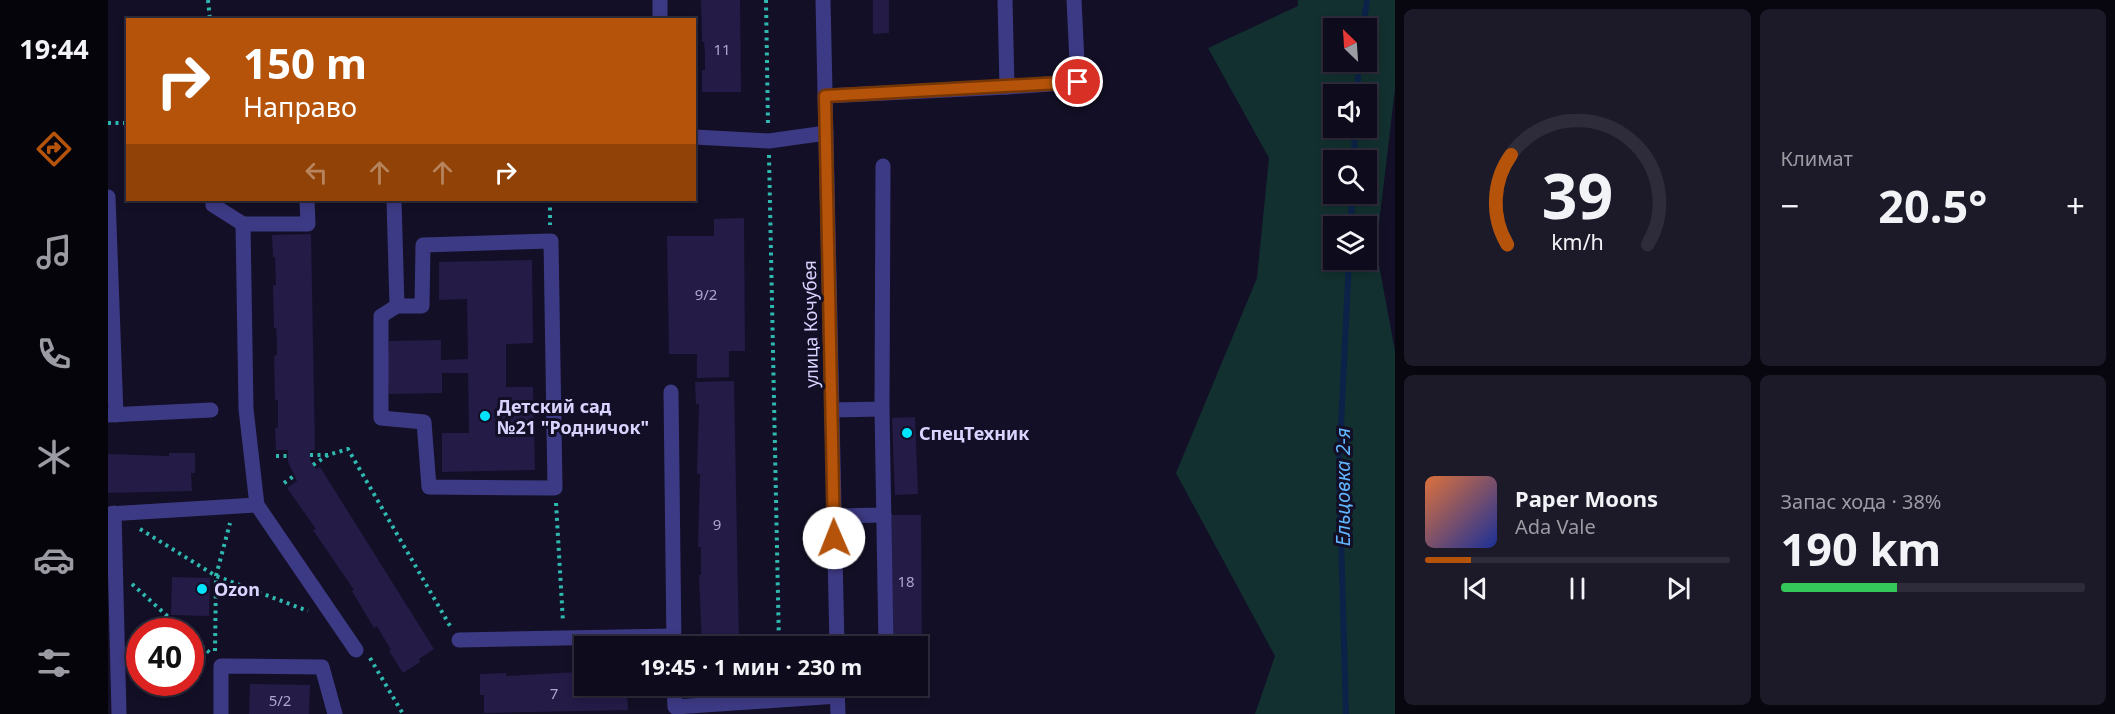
<!DOCTYPE html>
<html lang="ru">
<meta charset="utf-8">
<style>
:root{--surface:#0e0b1c;--page:#1c1929;--text:#f1f3f6;--muted:#9b9ba3;--line:#2e2b3b;--accent:#b45309}
body{margin:0;font-family:"Noto Sans",sans-serif;background:var(--page);color:var(--text);height:100vh;display:flex;flex-direction:column;font-size:22px;white-space:nowrap}
*{box-sizing:border-box;margin:0}
p{font-size:20px;color:var(--muted)}
.icon{flex:none;width:33px;height:33px;fill:none;stroke:currentColor;stroke-width:2;stroke-linecap:round;stroke-linejoin:round}
.map{position:relative;flex:1;overflow:hidden}
.panel{display:flex;flex-direction:column;gap:9px;padding:9px;background:#08060f;width:720px}
.panel>*{flex:none}
.guide{position:absolute;left:18px;top:18px;width:570px;height:183px;border-radius:0px;box-shadow:0 3px 9px #0003,0 0 0 2px var(--line);background:#b45309;color:#fff;overflow:hidden}
.needle{width:39px;rotate:335deg}
.fabs{position:absolute;left:1215px;top:18px;display:grid;gap:12px}
.fabs a{display:grid;place-items:center;width:54px;height:54px;border-radius:0px;background:var(--surface);box-shadow:0 3px 9px #0003,0 0 0 2px var(--line);font-size:30px}
.speed{position:absolute;left:18px;top:618px;display:flex;gap:12px;font-size:30px;font-weight:700;text-align:center}
.speed>*{display:grid;place-content:center;width:78px;height:78px;border-radius:50%;background:var(--surface);box-shadow:0 3px 9px #0003,0 0 0 2px var(--line);line-height:1}
.speed .limit{border:9px solid #d22;background:#fff;color:#111}
.pin{position:absolute;display:grid;place-items:center;width:51px;height:51px;color:#fff;margin:-26px;border:3px solid #fff;border-radius:50%;box-shadow:0 2px 6px #0007}
.me{position:absolute;width:66px;margin:-33px;rotate:359deg;stroke-linejoin:round;filter:drop-shadow(0 0 4px #0008)}
.turn{display:flex;align-items:center;gap:21px;height:126px;padding:0 18px;font-size:27px}
.turn .icon{width:78px;height:78px;stroke-width:2.5}
.turn b{display:block;font-size:42px;line-height:51px}
.lanes{display:flex;align-items:center;height:57px;padding:0 18px;background:#0003;justify-content:center;gap:30px;direction:ltr}
.lanes .off{opacity:.35}
.big{font-size:45px;font-weight:700;line-height:1.1}
.panel .widget{flex:1;display:flex;flex-direction:column;justify-content:center;gap:9px;min-width:0;padding:0 21px;border-radius:9px;background:var(--page)}
.panel .dial{align-items:center;gap:0}
.dial svg{height:156px;overflow:visible;fill:none;stroke:var(--line);stroke-width:7;stroke-linecap:round;text-anchor:middle}
.dial text{fill:var(--text);stroke:none}
.song{display:flex;align-items:center;gap:18px}
.cover{width:72px;height:72px;border-radius:9px;background:linear-gradient(135deg,hsl(20 70% 55%),hsl(230 70% 35%))}
.played{height:6px;border-radius:3px;background:linear-gradient(90deg,var(--accent) 15%,var(--line) 15%)}
.keys{display:flex;justify-content:space-around;direction:ltr}
.heat{display:flex;justify-content:space-between;align-items:center;font-size:33px;direction:ltr}
.charge{height:9px;border-radius:4px;background:linear-gradient(90deg,#34c759 38%,var(--line) 0)}
.panel .tiles{flex:1;display:grid;gap:9px;grid-template-columns:repeat(2,1fr)}
.trip{position:absolute;left:466px;top:636px;width:354px;height:60px;border-radius:0px;background:var(--surface);box-shadow:0 3px 9px #0003,0 0 0 2px var(--line);font-weight:700;line-height:60px;text-align:center}
main{display:flex;flex:1;min-height:0}
.dock{display:flex;flex-direction:column;width:108px;justify-content:space-around;align-items:center;background:#06040b;color:var(--muted)}
.dock .icon{width:42px;height:42px}
.dock .on{color:var(--accent)}
.dock b{font-size:27px;color:var(--text)}
.map>svg:first-child{display:block}
.green{fill:#12302f;fill-rule:evenodd}
.lines{fill:none;stroke-linecap:round;stroke-linejoin:round}
.stream{stroke:#0c2248;stroke-width:6}
.building{fill:#241b47}
.path{stroke:#2fb8b0;stroke-width:4;stroke-dasharray:3 4.5;stroke-linecap:butt}
.minor{stroke:#3d3a85;stroke-width:15}
.route-casing{stroke:#753606;stroke-width:15}
.route{stroke:#b45309;stroke-width:10}
.poi-dot{fill:#00e5ff;stroke:#130f26;stroke-width:2}
.labels{text-anchor:middle;dominant-baseline:central;stroke-width:6;stroke-linejoin:round;paint-order:stroke}
.number-label{font-size:15px;fill:#aca6d1}
.street-label{font-size:18px;fill:#d9d4ff;stroke:#130f26}
.poi-label{font-size:18px;font-weight:bold;fill:#d9d4ff;stroke:#130f26;text-anchor:start}
.water-label{font-size:20px;font-style:italic;fill:#62b6ff;stroke:#130f26}
</style>
<main>
<nav class="dock">
<b>19:44</b>
<svg class="icon on" aria-label="directions" viewBox="0 0 24 24"><path d="M12 3l9 9-9 9-9-9zM9 14v-3h6M13 9l2 2-2 2"/></svg>
<svg class="icon" aria-label="music" viewBox="0 0 24 24"><path d="M9 18V5l10-2v13"/><circle cx="6" cy="18" r="3"/><circle cx="16" cy="16" r="3"/></svg>
<svg class="icon" aria-label="phone" viewBox="0 0 24 24"><path d="M5 4h4l2 5-3 2q2 4 5 5l2-3 5 2v4C11 20 4 13 5 4z"/></svg>
<svg class="icon" aria-label="climate" viewBox="0 0 24 24"><path d="M12 3v18M4 7l16 10M4 17L20 7"/></svg>
<svg class="icon" aria-label="car" viewBox="0 0 24 24"><path d="M5 17H2v-5l4-1 3-4h7l3 4 3 1v5h-3M9 17h6M6 11h13"/><circle cx="7" cy="17" r="2"/><circle cx="17" cy="17" r="2"/></svg>
<svg class="icon" aria-label="filters" viewBox="0 0 24 24"><path d="M4 7h16M4 17h16"/><circle cx="9" cy="7" r="2"/><circle cx="15" cy="17" r="2"/></svg>
</nav>
<div class="map">
<svg width="1287" height="714" viewBox="0 0 1287 714">
<rect width="100%" height="100%" fill="#130f26"/>
<path class="green" d="M1190 0H1287V89L1268 249 1287 351V714H1147L1167 656 1068 473 1149 278 1161 158 1100 48 1190 6ZM1226 28H1258V62H1226ZM1226 94H1258V128H1226ZM1226 160H1258V194H1226ZM1226 226H1258V260H1226Z"/>
<g class="lines">
<g class="stream">
<polyline points="1255,28 1259,0"/>
<polyline points="1249,94 1251,62"/>
<polyline points="1246,160 1247,128"/>
<polyline points="1243,226 1244,194"/>
<polyline points="1238,714 1231,466 1241,260"/>
</g>
</g>
<g class="building">
<polygon points="593,0 632,0 633,92 594,92 594,70 597,70 597,56 596,42 594,42"/>
<polygon points="765,0 781,0 781,33 765,34"/>
<rect x="31" y="17" width="38" height="3"/>
<polygon points="636,218 637,351 621,351 621,377 589,378 589,354 561,354 559,236 606,236 606,219"/>
<polygon points="203,234 207,450 202,450 202,460 208,469 212,467 326,649 311,659 312,662 295,673 281,651 283,650 269,626 266,628 244,591 246,590 205,530 208,529 179,488 189,481 180,462 180,450 168,450 167,428 170,428 170,400 167,400 166,356 169,355 169,342 168,328 166,328 165,285 168,285 167,257 165,257 164,235"/>
<polygon points="424,260 425,343 398,344 398,387 425,387 427,470 334,472 334,433 361,433 360,373 334,373 334,393 281,394 279,370 281,341 333,340 333,360 360,359 359,299 331,300 331,262"/>
<polygon points="626,381 631,646 594,646 591,575 593,575 593,547 590,547 592,474 589,474 591,404 588,404 587,382"/>
<polygon points="807,417 810,494 787,495 784,418"/>
<polygon points="61,453 87,453 87,473 83,473 84,491 0,493 0,454 61,456"/>
<polygon points="782,515 813,515 814,656 810,657 810,646 783,646"/>
<polygon points="64,577 102,578 101,616 63,615"/>
<polygon points="469,672 469,675 477,675 477,686 523,686 523,692 519,692 520,710 376,713 376,695 372,695 372,674 398,673 398,676"/>
<polygon points="142,684 202,685 201,714 141,714"/>
</g>
<g class="lines">
<g class="path">
<polyline points="100,0 102,20"/>
<polyline points="658,0 660,124"/>
<polyline points="0,123 20,123"/>
<polyline points="661,155 671,646"/>
<polyline points="442,200 442,225"/>
<polyline points="202,455 220,455 240,449 342,626"/>
<polyline points="168,456 180,456"/>
<polyline points="205,465 220,455"/>
<polyline points="176,483 186,476"/>
<polyline points="448,503 455,622"/>
<polyline points="32,529 108,576 200,611"/>
<polyline points="24,584 77,632"/>
<polyline points="82,636 103,654"/>
<polyline points="107,651 108,576 122,523"/>
<polyline points="262,658 295,714"/>
</g>
<g class="minor">
<polyline points="552,0 552,20"/>
<polyline points="715,0 729,646"/>
<polyline points="899,87 970,82 966,0"/>
<polyline points="717,96 899,87 897,0"/>
<polyline points="586,137 661,141 718,133"/>
<polyline points="0,197 8,415"/>
<polyline points="105,200 105,205 135,224 200,224 199,200"/>
<polyline points="286,200 289,306 273,316 273,418 316,422 321,487 447,488 443,241 315,245 314,306 289,306"/>
<polyline points="135,224 138,409 149,505 248,650"/>
<polyline points="563,392 566,646"/>
<polyline points="774,409 778,646"/>
<polyline points="724,410 774,409 775,166"/>
<polyline points="0,415 103,410"/>
<polyline points="6,513 11,714"/>
<polyline points="0,514 149,505"/>
<polyline points="726,516 776,515"/>
<polyline points="351,640 566,636"/>
<polyline points="566,686 567,707 730,696"/>
<polyline points="729,686 730,714"/>
<polyline points="113,714 113,666 214,667 227,714"/>
</g>
</g>
<g class="lines">
<g class="route-casing">
<polyline id="route" points="726,538 717,96 970,82"/>
</g>
<use href="#route" class="route"/>
</g>
<g class="poi-dot">
<circle cx="377" cy="416" r="6"/>
<circle cx="799" cy="433" r="6"/>
<circle cx="94" cy="589" r="6"/>
</g>
<g class="labels">
<g class="number-label">
<text x="614" y="49">11</text>
<text x="598" y="294">9/2</text>
<text x="609" y="524">9</text>
<text x="798" y="581">18</text>
<text x="446" y="693">7</text>
<text x="172" y="700">5/2</text>
</g>
<g class="street-label">
<text transform="translate(702 324) rotate(-91)">улица Кочубея</text>
</g>
<g class="poi-label">
<text x="389" y="406">Детский сад<tspan x="389" dy="21">№21 "Родничок"</tspan></text>
<text x="811" y="433">СпецТехник</text>
<text x="106" y="589">Ozon</text>
</g>
<g class="water-label">
<text transform="translate(1234 487) rotate(-90)">Ельцовка 2-я</text>
</g>
</g>
</svg>
<div class="fabs">
<a><svg class="needle" viewBox="-14 -14 28 28"><path d="M0-13l5 13h-10z" fill="#e53935"/><path d="M0 13l5-13h-10z" fill="#9b9ba3"/></svg></a>
<a><svg class="icon" aria-label="sound" viewBox="0 0 24 24"><path d="M4 9h4l5-4v14l-5-4H4zM17 9q2 3 0 6"/></svg></a>
<a><svg class="icon" aria-label="search" viewBox="0 0 24 24"><circle cx="10" cy="10" r="6"/><path d="M15 15l6 6"/></svg></a>
<a><svg class="icon" aria-label="layers" viewBox="0 0 24 24"><path d="M12 4l9 5-9 5-9-5zM3 14l9 5 9-5"/></svg></a>
</div>
<div class="speed"><div class="limit">40</div></div>
<div class="pin" style="left:970px;top:82px;background:#d93025"><svg class="icon" aria-label="arrive" viewBox="0 0 24 24"><path d="M6 21V4h12l-3 4 3 4H6"/></svg></div>
<svg class="me" style="left:726px;top:538px" viewBox="-20 -20 40 40"><circle r="19" fill="#fff"/><path d="M0-13L10 11 0 6-10 11z" fill="#b45309"/></svg>
<div class="trip">19:45 · 1 мин · 230 m</div>
<div class="guide">
<div class="turn"><svg class="icon" aria-label="right" viewBox="0 0 24 24"><path d="M7 20v-9h11M14 6l5 5-5 5"/></svg><div><b>150 m</b>Направо</div></div>
<div class="lanes"><svg class="icon off" aria-label="left" viewBox="0 0 24 24"><path d="M17 20v-9H6M10 6l-5 5 5 5"/></svg><svg class="icon off" aria-label="ahead" viewBox="0 0 24 24"><path d="M12 20V5M6 11l6-6 6 6"/></svg><svg class="icon off" aria-label="ahead" viewBox="0 0 24 24"><path d="M12 20V5M6 11l6-6 6 6"/></svg><svg class="icon" aria-label="right" viewBox="0 0 24 24"><path d="M7 20v-9h11M14 6l5 5-5 5"/></svg></div>
</div>
</div>
<section class="panel">
<div class="tiles">
<div class="widget dial"><svg viewBox="0 0 100 80">
<path d="M14 69A42 42 0 1 1 86 69"/>
<path d="M14 69A42 42 0 0 1 16 23" stroke="#b45309"/>
<text x="50" y="56" font-size="32" font-weight="700">39</text>
<text x="50" y="72" font-size="11">km/h</text>
</svg></div>
<div class="widget"><p>Климат</p>
<div class="heat"><a>−</a><b class="big">20.5°</b><a>+</a></div>
</div>
<div class="widget">
<div class="song"><i class="cover"></i><div><b>Paper Moons</b><p>Ada Vale</p></div></div>
<div class="played"></div>
<div class="keys"><svg class="icon" aria-label="previous" viewBox="0 0 24 24"><path d="M18 5L8 12l10 7zM5 5v14"/></svg><svg class="icon" aria-label="pause" viewBox="0 0 24 24"><path d="M8 5v14M16 5v14"/></svg><svg class="icon" aria-label="next" viewBox="0 0 24 24"><path d="M6 5l10 7-10 7zM19 5v14"/></svg></div>
</div>
<div class="widget"><p>Запас хода · 38%</p><b class="big">190 km</b><div class="charge"></div></div>
</div>
</section>
</main>
